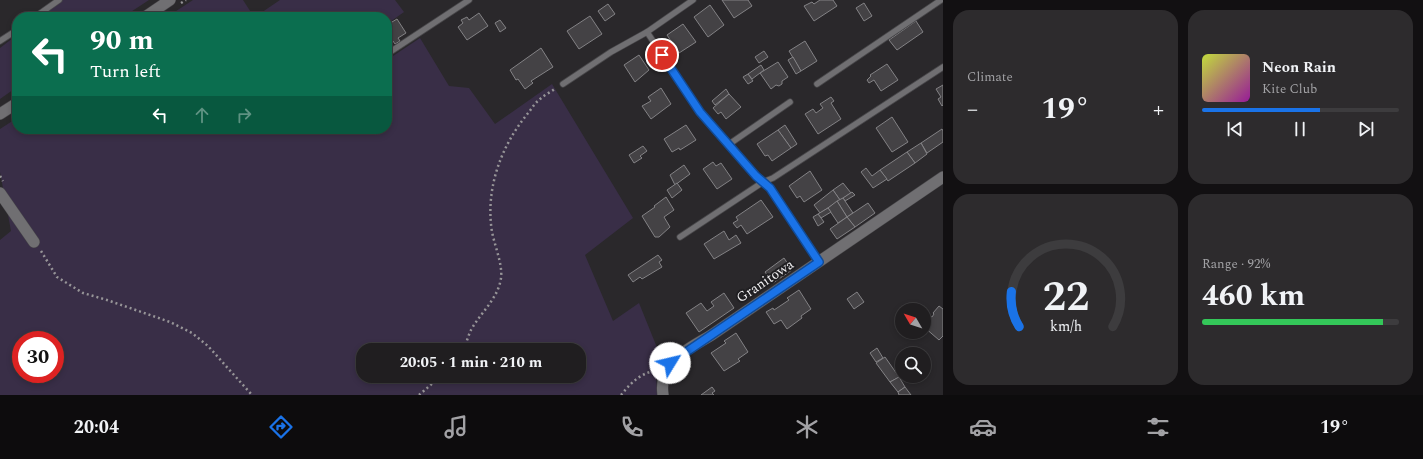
<!DOCTYPE html>
<meta charset="utf-8">
<style>
:root{--surface:#201e20;--page:#2d2b2d;--text:#f1f3f6;--muted:#a2a2a5;--line:#3d3c3e;--accent:#1a73e8}
body{margin:0;font-family:Spectral,serif;background:var(--page);color:var(--text);height:100vh;display:flex;flex-direction:column;font-size:15px;white-space:nowrap}
*{box-sizing:border-box;margin:0}
p{font-size:13px;color:var(--muted)}
.icon{flex:none;width:22px;height:22px;fill:none;stroke:currentColor;stroke-width:2;stroke-linecap:round;stroke-linejoin:round}
.map{position:relative;flex:1;overflow:hidden}
.panel{display:flex;flex-direction:column;gap:10px;padding:10px;background:#121012;width:480px}
.panel>*{flex:none}
.hud{position:absolute;left:12px;top:12px;width:380px;height:122px;border-radius:16px;box-shadow:0 2px 6px #0003,0 0 0 1px var(--line);background:#0b6e4f;color:#fff;overflow:hidden}
.needle{width:26px;rotate:309deg}
.buttons{position:absolute;left:895px;top:303px;display:grid;gap:8px}
.buttons a{display:grid;place-items:center;width:36px;height:36px;border-radius:50%;background:var(--surface);box-shadow:0 2px 6px #0003,0 0 0 1px var(--line);font-size:20px}
.speed{position:absolute;left:12px;top:331px;display:flex;gap:8px;font-size:20px;font-weight:700;text-align:center}
.speed>*{display:grid;place-content:center;width:52px;height:52px;border-radius:50%;background:var(--surface);box-shadow:0 2px 6px #0003,0 0 0 1px var(--line);line-height:1}
.speed .limit{border:6px solid #d22;background:#fff;color:#111}
.pin{position:absolute;display:grid;place-items:center;width:34px;height:34px;color:#fff;margin:-17px;border:2px solid #fff;border-radius:50%;box-shadow:0 1px 4px #0007}
.me{position:absolute;width:44px;margin:-22px;rotate:54deg;stroke-linejoin:round;filter:drop-shadow(0 0 3px #0008)}
.turn{display:flex;align-items:center;gap:14px;height:84px;padding:0 12px;font-size:18px}
.turn .icon{width:52px;height:52px;stroke-width:2.5}
.turn b{display:block;font-size:28px;line-height:34px}
.lanes{display:flex;align-items:center;height:38px;padding:0 12px;background:#0003;justify-content:center;gap:20px;direction:ltr}
.lanes .off{opacity:.35}
.big{font-size:30px;font-weight:700;line-height:1.1}
.panel .card{flex:1;display:flex;flex-direction:column;justify-content:center;gap:6px;min-width:0;padding:0 14px;border-radius:16px;background:var(--page)}
.panel .dial{align-items:center;gap:0}
.dial svg{height:104px;overflow:visible;fill:none;stroke:var(--line);stroke-width:7;stroke-linecap:round;text-anchor:middle}
.dial text{fill:var(--text);stroke:none}
.song{display:flex;align-items:center;gap:12px}
.cover{width:48px;height:48px;border-radius:6px;background:linear-gradient(135deg,hsl(70 70% 55%),hsl(300 70% 35%))}
.played{height:4px;border-radius:2px;background:linear-gradient(90deg,var(--accent) 60%,var(--line) 60%)}
.keys{display:flex;justify-content:space-around;direction:ltr}
.heat{display:flex;justify-content:space-between;align-items:center;font-size:22px;direction:ltr}
.charge{height:6px;border-radius:3px;background:linear-gradient(90deg,#34c759 92%,var(--line) 0)}
.panel .tiles{flex:1;display:grid;gap:10px;grid-template-columns:repeat(2,1fr)}
.trip{position:absolute;left:356px;top:343px;width:230px;height:40px;border-radius:16px;background:var(--surface);box-shadow:0 2px 6px #0003,0 0 0 1px var(--line);font-weight:700;line-height:40px;text-align:center}
.dock{display:flex;height:64px;justify-content:space-around;align-items:center;background:#0d0c0d;color:var(--muted)}
.dock .icon{width:28px;height:28px}
.dock .selected{color:var(--accent)}
.dock b{font-size:18px;color:var(--text)}
main{display:flex;flex:1;min-height:0}
.map>svg:first-child{display:block}
.green{fill:#392e47;fill-rule:evenodd}
.building{fill:#444245;stroke:#838285}
.lines{fill:none;stroke-linecap:round;stroke-linejoin:round}
.lane-casing{stroke:#48474a;stroke-width:7}
.street-casing{stroke:#48474a;stroke-width:12}
.path{stroke:#979598;stroke-width:2.5;stroke-dasharray:2 3;stroke-linecap:butt}
.lane{stroke:#706f72;stroke-width:5.5}
.street{stroke:#706f72;stroke-width:11}
.route-casing{stroke:#114b97;stroke-width:10}
.route{stroke:#1a73e8;stroke-width:7}
.labels{text-anchor:middle;dominant-baseline:central;stroke-width:4;stroke-linejoin:round;paint-order:stroke}
.street-label{font-size:14px;fill:#f2f1f3;stroke:#201f22}
</style>
<main>
<div class="map">
<svg width="943" height="395" viewBox="0 0 943 395">
<rect width="100%" height="100%" fill="#2a282b"/>
<g class="green">
<polygon points="62,0 149,0 123,17 40,17"/>
<polygon points="193,0 243,0 254,17 167,17"/>
<polygon points="280,0 395,0 404,12 387,24 387,17 255,17"/>
<polygon points="17,35 17,87 0,99 0,48"/>
<path d="M420 38 449 86 469 88 495 124 552 84 633 218 585 255 613 321 639 303 658 350 656 371 657 395H0V240L11 231 0 172V129L17 118V129H387V60ZM21 340H55V374H21ZM363 350H579V376H363Z"/>
</g>
<g class="building">
<polygon points="722,0 748,0 752,6 734,18"/>
<polygon points="820,0 833,0 837,6 814,21 804,6 812,2 814,4"/>
<polygon points="864,3 872,16 864,21 856,8"/>
<polygon points="608,4 615,14 605,21 598,11"/>
<polygon points="710,5 724,25 708,37 694,17"/>
<polygon points="479,13 488,26 467,40 458,27 463,23 461,20 467,17 469,20"/>
<polygon points="590,16 602,34 579,49 567,31"/>
<polygon points="397,19 406,33 398,38 400,41 395,44 393,41 387,45 387,25"/>
<polygon points="500,20 506,28 500,32 495,23"/>
<polygon points="916,21 923,32 897,50 889,40"/>
<polygon points="683,24 696,42 679,53 667,35"/>
<polygon points="805,41 817,61 801,71 789,51"/>
<polygon points="541,48 553,67 531,81 533,83 525,89 518,79 516,80 510,70"/>
<polygon points="764,51 768,57 759,63 755,57"/>
<polygon points="639,55 649,70 635,82 624,65"/>
<polygon points="793,57 801,71 796,74 788,60"/>
<polygon points="778,62 788,77 782,81 782,84 779,86 776,85 771,89 760,73"/>
<polygon points="887,64 898,80 881,91 874,80 869,83 867,80 871,76 870,75"/>
<polygon points="761,65 764,70 752,79 748,74"/>
<polygon points="748,74 753,81 748,84 743,77"/>
<polygon points="943,85 943,105 942,106 938,99 941,97 936,89"/>
<polygon points="661,88 671,104 651,119 642,106 651,101 648,97"/>
<polygon points="726,89 729,94 715,105 712,101"/>
<polygon points="729,94 741,107 726,119 721,112 718,114 713,108"/>
<polygon points="831,97 834,101 831,103 841,119 818,134 805,114 813,109 816,113 823,108 820,104"/>
<polygon points="892,117 908,142 892,152 876,128"/>
<polygon points="686,125 696,140 680,150 679,148 672,152 664,139"/>
<polygon points="785,125 797,144 791,148 778,130"/>
<polygon points="942,129 943,131 943,142 927,153 921,143"/>
<polygon points="778,130 791,148 772,161 768,155 765,156 757,144"/>
<polygon points="921,143 927,154 915,163 907,152"/>
<polygon points="643,146 647,151 640,156 642,158 634,163 629,155"/>
<polygon points="907,152 915,163 888,181 880,170"/>
<polygon points="713,162 716,166 721,163 732,179 717,189 703,169"/>
<polygon points="684,165 690,174 675,185 670,175"/>
<polygon points="866,168 872,176 880,170 887,179 873,188 861,172"/>
<polygon points="810,171 822,190 804,202 800,196 797,198 789,186"/>
<polygon points="677,183 682,190 672,198 667,190"/>
<polygon points="843,183 851,193 840,200 833,190"/>
<polygon points="833,190 840,200 820,213 814,205"/>
<polygon points="852,192 855,195 845,201 843,198"/>
<polygon points="666,197 674,210 664,217 670,227 659,237 655,237 642,216 655,207 654,206"/>
<polygon points="843,198 853,213 847,217 837,201"/>
<polygon points="761,200 773,217 747,234 741,225 737,228 733,223 738,220 736,217"/>
<polygon points="837,201 847,217 838,223 828,208"/>
<polygon points="868,203 875,213 855,227 847,217"/>
<polygon points="828,208 831,212 821,218 818,214"/>
<polygon points="818,214 824,222 818,226 813,217"/>
<polygon points="847,217 855,227 837,239 830,229"/>
<polygon points="724,231 729,240 736,235 741,243 714,259 704,244"/>
<polygon points="658,255 662,260 659,262 662,267 642,279 640,277 633,282 628,275"/>
<polygon points="784,258 792,270 773,283 765,272"/>
<polygon points="799,290 811,309 801,316 802,318 787,329 781,320 774,324 766,312 773,308 774,310 789,300 787,298"/>
<polygon points="857,292 864,302 854,309 847,299"/>
<polygon points="724,293 734,308 699,332 686,313 701,303 707,311 714,306 711,302"/>
<polygon points="939,306 943,309 943,336 939,340 924,327 924,323 930,316 932,317 934,314 933,313"/>
<polygon points="736,333 748,352 738,359 740,361 724,371 711,353 726,343 724,341"/>
<polygon points="877,348 883,358 876,362 870,353"/>
<polygon points="885,357 899,377 890,382 876,363"/>
<polygon points="899,377 905,387 898,392 890,382"/>
<polygon points="712,387 715,391 712,393 714,395 701,395"/>
<polygon points="905,387 911,395 899,395 898,392"/>
</g>
<g class="lines">
<g class="lane-casing">
<g id="lane">
<polyline points="693,0 647,32 700,112 756,176 770,187 819,262"/>
<polyline points="35,17 59,0"/>
<polyline points="0,41 17,30"/>
<polyline points="387,54 469,0"/>
<polyline points="563,84 611,52 647,32"/>
<polyline points="817,84 941,0"/>
<polyline points="728,145 790,102"/>
<polyline points="680,237 763,182 773,178 943,67"/>
</g>
</g>
<g class="street-casing">
<g id="street">
<polyline points="145,17 170,0"/>
<polyline points="0,114 17,103"/>
<polyline points="0,193 34,242"/>
<path d="M663 395C658 360 688 350 713 334L943 177"/>
</g>
</g>
<g class="path">
<polyline points="181,3 186,0"/>
<polyline points="0,176 3,181"/>
<polyline points="41,251 57,277 83,293 107,300 170,322 192,333 208,346 252,395"/>
<path d="M464 350C466 344 468 336 471 330 481 312 498 299 501 278 503 262 492 241 491 224 487 183 503 143 529 112 532 108 535 103 539 100 544 95 551 92 556 88"/>
<polyline points="419,395 441,376"/>
<path d="M621 395C630 384 639 374 654 371"/>
</g>
<use href="#lane" class="lane"/>
<use href="#street" class="street"/>
</g>
<g class="lines">
<g class="route-casing">
<polyline id="route" points="662,55 700,112 756,176 770,188 819,262 670,363"/>
</g>
<use href="#route" class="route"/>
</g>
<g class="labels">
<g class="street-label">
<text transform="translate(765 281) rotate(-34)">Granitowa</text>
</g>
</g>
</svg>
<div class="buttons">
<a><svg class="needle" viewBox="-14 -14 28 28"><path d="M0-13l5 13h-10z" fill="#e53935"/><path d="M0 13l5-13h-10z" fill="#a2a2a5"/></svg></a>
<a><svg class="icon" aria-label="search" viewBox="0 0 24 24"><circle cx="10" cy="10" r="6"/><path d="M15 15l6 6"/></svg></a>
</div>
<div class="speed"><div class="limit">30</div></div>
<div class="pin" style="left:662px;top:55px;background:#d93025"><svg class="icon" aria-label="arrive" viewBox="0 0 24 24"><path d="M6 21V4h12l-3 4 3 4H6"/></svg></div>
<svg class="me" style="left:670px;top:363px" viewBox="-20 -20 40 40"><circle r="19" fill="#fff"/><path d="M0-13L10 11 0 6-10 11z" fill="#1a73e8"/></svg>
<div class="trip">20:05 · 1 min · 210 m</div>
<div class="hud">
<div class="turn"><svg class="icon" aria-label="left" viewBox="0 0 24 24"><path d="M17 20v-9H6M10 6l-5 5 5 5"/></svg><div><b>90 m</b>Turn left</div></div>
<div class="lanes"><svg class="icon" aria-label="left" viewBox="0 0 24 24"><path d="M17 20v-9H6M10 6l-5 5 5 5"/></svg><svg class="icon off" aria-label="ahead" viewBox="0 0 24 24"><path d="M12 20V5M6 11l6-6 6 6"/></svg><svg class="icon off" aria-label="right" viewBox="0 0 24 24"><path d="M7 20v-9h11M14 6l5 5-5 5"/></svg></div>
</div>
</div>
<section class="panel">
<div class="tiles">
<div class="card"><p>Climate</p>
<div class="heat"><a>−</a><b class="big">19°</b><a>+</a></div>
</div>
<div class="card">
<div class="song"><i class="cover"></i><div><b>Neon Rain</b><p>Kite Club</p></div></div>
<div class="played"></div>
<div class="keys"><svg class="icon" aria-label="previous" viewBox="0 0 24 24"><path d="M18 5L8 12l10 7zM5 5v14"/></svg><svg class="icon" aria-label="pause" viewBox="0 0 24 24"><path d="M8 5v14M16 5v14"/></svg><svg class="icon" aria-label="next" viewBox="0 0 24 24"><path d="M6 5l10 7-10 7zM19 5v14"/></svg></div>
</div>
<div class="card dial"><svg viewBox="0 0 100 80">
<path d="M14 69A42 42 0 1 1 86 69"/>
<path d="M14 69A42 42 0 0 1 8 42" stroke="#1a73e8"/>
<text x="50" y="56" font-size="32" font-weight="700">22</text>
<text x="50" y="72" font-size="11">km/h</text>
</svg></div>
<div class="card"><p>Range · 92%</p><b class="big">460 km</b><div class="charge"></div></div>
</div>
</section>
</main>
<nav class="dock">
<b>20:04</b>
<svg class="icon selected" aria-label="directions" viewBox="0 0 24 24"><path d="M12 3l9 9-9 9-9-9zM9 14v-3h6M13 9l2 2-2 2"/></svg>
<svg class="icon" aria-label="music" viewBox="0 0 24 24"><path d="M9 18V5l10-2v13"/><circle cx="6" cy="18" r="3"/><circle cx="16" cy="16" r="3"/></svg>
<svg class="icon" aria-label="phone" viewBox="0 0 24 24"><path d="M5 4h4l2 5-3 2q2 4 5 5l2-3 5 2v4C11 20 4 13 5 4z"/></svg>
<svg class="icon" aria-label="climate" viewBox="0 0 24 24"><path d="M12 3v18M4 7l16 10M4 17L20 7"/></svg>
<svg class="icon" aria-label="car" viewBox="0 0 24 24"><path d="M5 17H2v-5l4-1 3-4h7l3 4 3 1v5h-3M9 17h6M6 11h13"/><circle cx="7" cy="17" r="2"/><circle cx="17" cy="17" r="2"/></svg>
<svg class="icon" aria-label="filters" viewBox="0 0 24 24"><path d="M4 7h16M4 17h16"/><circle cx="9" cy="7" r="2"/><circle cx="15" cy="17" r="2"/></svg>
<b>19°</b>
</nav>
